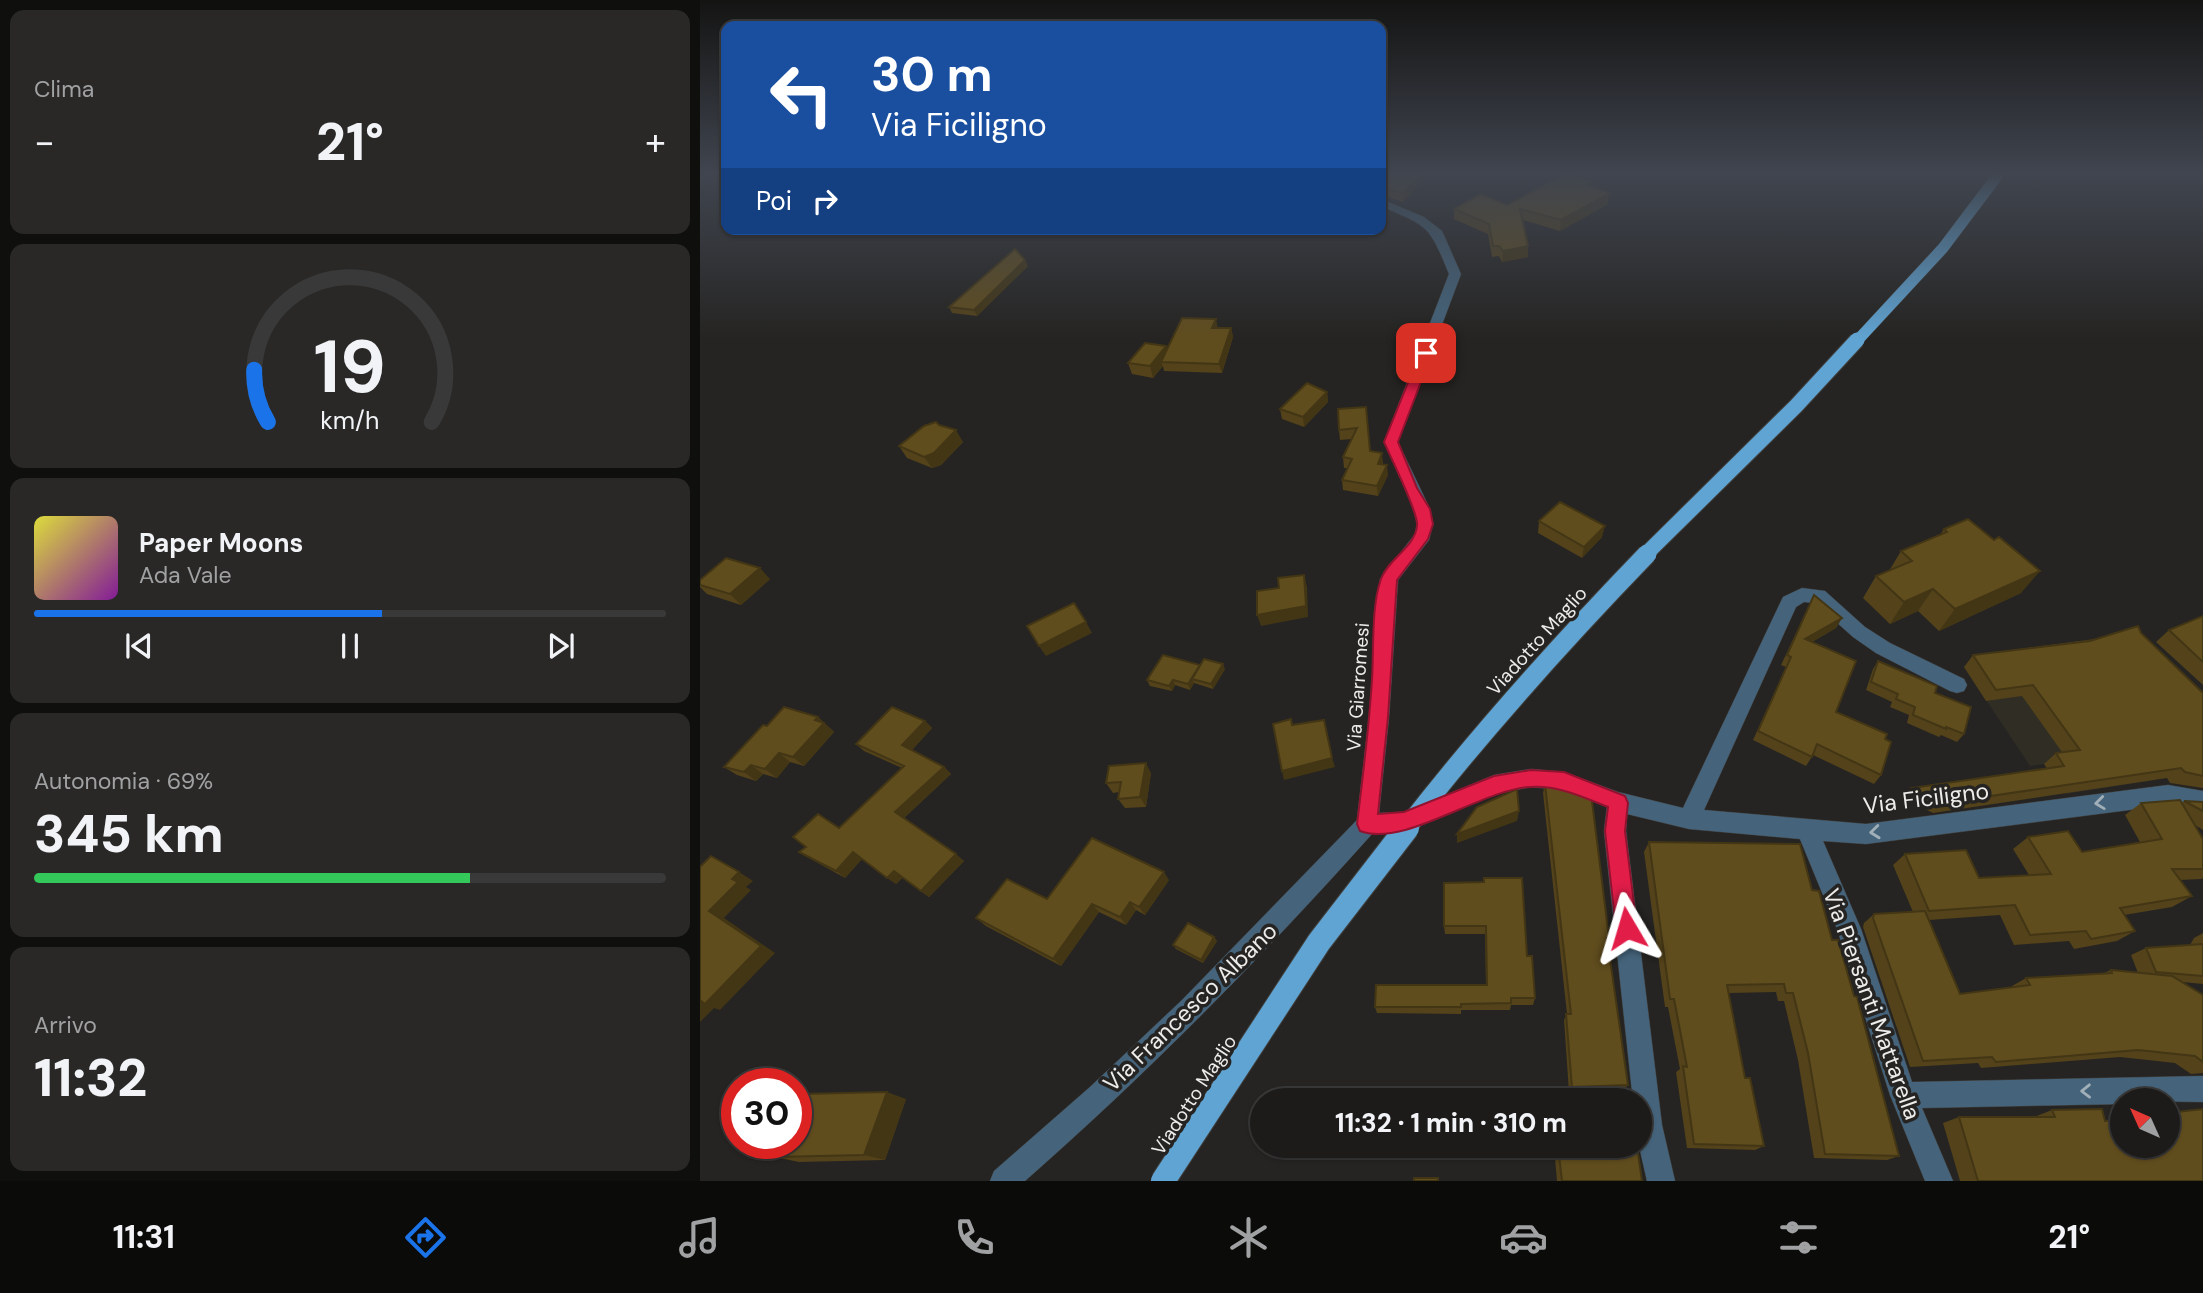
<!DOCTYPE html>
<html lang="it">
<meta charset="utf-8">
<style>
:root{--surface:#1c1b1a;--page:#292827;--text:#f1f3f6;--muted:#a0a1a2;--line:#3a3939;--accent:#1a73e8}
body{margin:0;font-family:"DM Sans",sans-serif;background:var(--page);color:var(--text);height:100vh;display:flex;flex-direction:column;font-size:26px;white-space:nowrap}
*{box-sizing:border-box;margin:0}
p{font-size:23px;color:var(--muted)}
.icon{flex:none;width:38px;height:38px;fill:none;stroke:currentColor;stroke-width:2;stroke-linecap:round;stroke-linejoin:round}
.map{position:relative;flex:1;overflow:hidden}
.side{display:flex;flex-direction:column;gap:10px;padding:10px;background:#0f0f0e;width:700px}
.side>*{flex:none}
.banner{position:absolute;left:21px;top:21px;width:665px;height:214px;border-radius:14px;box-shadow:0 2px 5px #0004,0 0 0 2px var(--line);background:#1a4fa0;color:#fff;overflow:hidden}
.needle{width:46px;rotate:315deg}
.controls{position:absolute;left:1410px;top:1088px;display:grid;gap:14px}
.controls a{display:grid;place-items:center;width:70px;height:70px;border-radius:50%;background:var(--surface);box-shadow:0 2px 5px #0004,0 0 0 2px var(--line);font-size:35px}
.speed{position:absolute;left:21px;top:1068px;display:flex;gap:14px;font-size:35px;font-weight:700;text-align:center}
.speed>*{display:grid;place-content:center;width:91px;height:91px;border-radius:50%;background:var(--surface);box-shadow:0 2px 5px #0004,0 0 0 2px var(--line);line-height:1}
.speed .limit{border:10px solid #d22;background:#fff;color:#111}
.pin{position:absolute;display:grid;place-items:center;width:60px;height:60px;color:#fff;margin:-30px;border-radius:14px;box-shadow:0 4px 10px #0006}
.me{position:absolute;width:77px;margin:-38px;rotate:353deg;stroke-linejoin:round;filter:drop-shadow(0 0 5px #0008)}
.turn{display:flex;align-items:center;gap:24px;height:147px;padding:0 35px;font-size:32px}
.turn .icon{width:91px;height:91px;stroke-width:2.5}
.turn b{display:block;font-size:49px;line-height:60px}
.then{display:flex;align-items:center;height:66px;padding:0 35px;background:#0003;gap:14px;font-size:26px}
.big{font-size:52px;font-weight:800;line-height:1.1}
.side .widget{flex:1;display:flex;flex-direction:column;justify-content:center;gap:10px;min-width:0;padding:0 24px;border-radius:14px;background:var(--page)}
.side .dial{align-items:center;gap:0}
.dial svg{height:182px;overflow:visible;fill:none;stroke:var(--line);stroke-width:7;stroke-linecap:round;text-anchor:middle}
.dial text{fill:var(--text);stroke:none}
.song{display:flex;align-items:center;gap:21px}
.cover{width:84px;height:84px;border-radius:10px;background:linear-gradient(135deg,hsl(60 70% 55%),hsl(290 70% 35%))}
.played{height:7px;border-radius:4px;background:linear-gradient(90deg,var(--accent) 55%,var(--line) 55%)}
.keys{display:flex;justify-content:space-around;direction:ltr}
.heat{display:flex;justify-content:space-between;align-items:center;font-size:38px;direction:ltr}
.charge{height:10px;border-radius:5px;background:linear-gradient(90deg,#34c759 69%,var(--line) 0)}
.trip{position:absolute;left:550px;top:1088px;width:402px;height:70px;border-radius:35px;background:var(--surface);box-shadow:0 2px 5px #0004,0 0 0 2px var(--line);font-weight:800;line-height:70px;text-align:center}
.dock{display:flex;height:112px;justify-content:space-around;align-items:center;background:#0b0b0a;color:var(--muted)}
.dock .icon{width:49px;height:49px}
.dock .selected{color:var(--accent)}
.dock b{font-size:32px;color:var(--text)}
main{display:flex;flex:1;min-height:0}
.map>svg:first-child{display:block}
.built{fill:#302d25}
.lines{fill:none;stroke-linecap:round;stroke-linejoin:round}
.minor-casing{stroke:#41403e;stroke-width:1}
.minor{fill:#45647b;fill-rule:evenodd}
.major-bridge-far3-casing{stroke:#41403e;stroke-width:12;stroke-linecap:butt}
.major-bridge-far2-casing{stroke:#41403e;stroke-width:17;stroke-linecap:butt}
.major-bridge-far1-casing{stroke:#41403e;stroke-width:21;stroke-linecap:butt}
.major-bridge-casing{stroke:#41403e;stroke-width:26;stroke-linecap:butt}
.major-bridge-far3{stroke:#60a4d3;stroke-width:11}
.major-bridge-far2{stroke:#60a4d3;stroke-width:15}
.major-bridge-far1{stroke:#60a4d3;stroke-width:19}
.major-bridge{stroke:#60a4d3;stroke-width:24}
.wall{fill:#53421a}
.shaded-wall{fill:#433615}
.building{fill:#604d1e;stroke:#433615;stroke-width:2}
.oneway{stroke:#a1afb8}
.route{fill:#e11d48;stroke:#92132f;stroke-width:2}
.labels{text-anchor:middle;dominant-baseline:central;stroke-width:7;stroke-linejoin:round;paint-order:stroke}
.street-label{font-size:19px;fill:#edecea;stroke:#252422}
.near-street-label{font-size:23px;fill:#edecea;stroke:#252422}
</style>
<main>
<section class="side">
<div class="widget"><p>Clima</p>
<div class="heat"><a>−</a><b class="big">21°</b><a>+</a></div>
</div>
<div class="widget dial"><svg viewBox="0 0 100 80">
<path d="M14 69A42 42 0 1 1 86 69"/>
<path d="M14 69A42 42 0 0 1 8 46" stroke="#1a73e8"/>
<text x="50" y="56" font-size="32" font-weight="700">19</text>
<text x="50" y="72" font-size="11">km/h</text>
</svg></div>
<div class="widget">
<div class="song"><i class="cover"></i><div><b>Paper Moons</b><p>Ada Vale</p></div></div>
<div class="played"></div>
<div class="keys"><svg class="icon" aria-label="previous" viewBox="0 0 24 24"><path d="M18 5L8 12l10 7zM5 5v14"/></svg><svg class="icon" aria-label="pause" viewBox="0 0 24 24"><path d="M8 5v14M16 5v14"/></svg><svg class="icon" aria-label="next" viewBox="0 0 24 24"><path d="M6 5l10 7-10 7zM19 5v14"/></svg></div>
</div>
<div class="widget"><p>Autonomia · 69%</p><b class="big">345 km</b><div class="charge"></div></div>
<div class="widget"><p>Arrivo</p><b class="big">11:32</b></div>
</section>
<div class="map">
<svg width="1503" height="1181" viewBox="0 0 1503 1181">
<rect width="100%" height="100%" fill="#252422"/>
<polygon class="built" points="1373,653 1422,738 1456,780 1365,794 1344,764 1330,766 1264,667"/>
<g class="lines">
<g class="minor-casing">
<path id="minor" d="M681 199 724 217 742 231 761 274 698 442 730 509 733 524 729 540 698 580 689 717 679 813 705 812 794 775 831 769 864 772 918 792 983 808 1083 597 1102 588 1125 591 1165 627 1190 643 1264 679 1267 685 1264 691 1257 693 1250 691 1176 653 1153 637 1115 603 1104 602 1096 607 1004 810 1166 824 1468 785 1503 791V811L1468 805 1166 844 1123 841 1161 929 1212 1082 1503 1076V1102L1423 1101V1104L1222 1108 1253 1181H1225L1190 1095 1137 929 1100 839 989 829 927 814 926 831 962 1125 975 1181H947L939 1146 940 1101H933L904 831 907 807 864 790 831 787 795 794 705 832 672 834C563 956 448 1073 325 1181H290L294 1171 390 1087 482 1000 657 820 669 717 680 579 715 534 717 524 714 509 684 442 749 274C729 225 729 227 681 206Z"/>
</g>
<use href="#minor" class="minor"/>
<g class="major-bridge-far3-casing">
<polyline id="major-bridge-far3" points="1156,342 1243,248 1298,175"/>
</g>
<g class="major-bridge-far2-casing">
<polyline id="major-bridge-far2" points="945,555 1096,406 1157,340"/>
</g>
<g class="major-bridge-far1-casing">
<path id="major-bridge-far1" d="M705 830C780 733 862 642 947 554"/>
</g>
<g class="major-bridge-casing">
<polyline id="major-bridge" points="463,1181 619,942 707,828"/>
</g>
<use href="#major-bridge-far3" class="major-bridge-far3"/>
<use href="#major-bridge-far2" class="major-bridge-far2"/>
<use href="#major-bridge-far1" class="major-bridge-far1"/>
<use href="#major-bridge" class="major-bridge"/>
</g>
<g class="wall">
<polygon points="681,175 727,175 703,202 681,195"/>
<polygon points="891,186 908,204 860,231 823,220 828,257 802,262 799,256 792,257 788,234 754,219 754,209 807,205"/>
<polygon points="576,229 594,229 592,232"/>
<polygon points="328,266 277,316 252,313 249,307"/>
<polygon points="518,328 531,328 533,337 522,373 464,371 463,366 453,378 432,374 428,363 467,350"/>
<polygon points="627,392 628,402 604,427 582,419 580,409"/>
<polygon points="666,407 670,451 683,463 683,464 688,475 678,496 643,490 642,480 647,468 644,468 643,457 652,439 640,440 639,430"/>
<polygon points="239,425 263,442 241,465 232,468 207,458 199,446"/>
<polygon points="839,521 902,537 882,558 838,533"/>
<polygon points="1244,529 1321,593 1239,631 1218,611 1190,624 1163,598 1176,576 1189,571 1201,551 1240,535"/>
<polygon points="70,579 41,605 7,594 0,587 0,580"/>
<polygon points="1114,595 1142,618 1136,628 1112,642 1136,712 1185,739 1181,775 1174,784 1113,755 1106,766 1053,740 1086,667 1081,665"/>
<polygon points="1503,616 1503,685 1456,642 1469,630"/>
<polygon points="1441,633 1503,693 1503,788 1470,783 1467,778 1233,813 1203,798 1212,788 1347,768 1344,764 1356,753 1362,752 1322,696 1286,701 1264,667 1273,655"/>
<polygon points="1178,661 1235,693 1264,734 1257,742 1241,735 1239,737 1207,723 1209,715 1190,707 1192,702 1166,690 1173,669"/>
<polygon points="525,669 513,689 494,683 490,690 475,685 472,691 450,686 447,680"/>
<polygon points="118,717 134,732 104,766 90,762 77,778 63,774 56,781 37,775 24,767 67,726"/>
<polygon points="225,721 232,728 212,750 244,767 251,774 204,818 264,861 229,897 202,878 196,884 162,859 145,878 109,858 99,852 139,828 202,768 164,751 156,744"/>
<polygon points="451,773 446,807 425,808 418,799 419,792 413,793 406,783"/>
<polygon points="845,784 909,938 907,942 928,1085 923,1090 869,1092 864,1020 867,1014 843,793"/>
<polygon points="1484,801 1503,802 1503,830 1495,825 1503,839 1503,878 1501,879 1480,880 1492,896 1472,907 1424,915 1435,931 1417,941 1374,949 1369,941 1314,945 1300,915 1229,920 1260,994 1312,987 1312,986 1326,978 1404,973 1411,970 1438,973 1431,955 1446,948 1490,945 1494,938 1503,933 1503,984 1482,982 1503,995 1503,1073 1491,1074 1475,1063 1420,1057 1281,1068 1278,1063 1210,1067 1163,927 1164,923 1174,914 1213,912 1193,865 1205,854 1279,878 1329,875 1313,849 1328,837 1382,852 1440,842 1425,815 1441,803 1482,803"/>
<polygon points="949,842 1112,890 1132,940 1199,1156 1187,1160 1114,1158 1098,1060 1084,1001 1078,1001 1076,992 1029,993 1045,1078 1064,1146 1055,1150 987,1148 976,1072 980,1069 968,1007 965,1007 944,852"/>
<polygon points="469,880 445,915 436,910 426,925 399,912 361,966 286,926 276,918 347,899"/>
<polygon points="784,882 827,956 835,998 833,1005 811,1005 810,1010 761,1010 761,1014 677,1013 675,1007 786,985 785,934 745,934 744,926"/>
<polygon points="514,937 517,941 503,963 476,949 473,945"/>
<polygon points="206,1099 185,1160 99,1162 75,1157"/>
<polygon points="1352,1110 1405,1121 1503,1181 1260,1181 1243,1123 1259,1117 1334,1117"/>
<polygon points="854,1146 937,1146 942,1181 857,1181"/>
</g>
<g class="shaded-wall">
<polygon points="720,175 727,175 703,202 703,194"/>
<polygon points="910,193 908,204 860,231 861,220"/>
<polygon points="828,246 828,257 802,262 803,251"/>
<polygon points="325,260 328,266 277,316 274,310"/>
<polygon points="516,319 518,328 512,328"/>
<polygon points="531,328 533,337 522,373 519,364"/>
<polygon points="466,346 470,358 461,362 463,366 453,378 450,366"/>
<polygon points="627,392 628,402 604,427 603,417"/>
<polygon points="256,430 263,442 241,465 232,468 224,457"/>
<polygon points="682,453 683,463 679,474 678,464"/>
<polygon points="687,465 688,475 678,496 677,486"/>
<polygon points="905,526 902,537 882,558 884,547"/>
<polygon points="60,568 70,579 41,605 30,594"/>
<polygon points="1340,571 1321,593 1239,631 1255,609"/>
<polygon points="604,575 607,587 608,617 561,626 557,615"/>
<polygon points="1233,589 1218,611 1190,624 1204,602"/>
<polygon points="1142,618 1136,628 1100,649 1105,639"/>
<polygon points="386,622 392,633 346,656 339,646"/>
<polygon points="523,664 525,669 513,689 511,684"/>
<polygon points="500,665 492,679 494,683 490,690 488,684"/>
<polygon points="473,680 475,685 472,691 469,686"/>
<polygon points="118,717 134,732 104,766 93,757"/>
<polygon points="225,721 232,728 210,752 202,745"/>
<polygon points="79,753 90,762 77,778 65,769"/>
<polygon points="632,758 635,767 584,780 582,771"/>
<polygon points="446,763 451,773 446,807 440,797"/>
<polygon points="51,765 63,774 56,781 44,772"/>
<polygon points="244,767 251,774 203,819 195,812"/>
<polygon points="819,811 817,821 757,843 757,834"/>
<polygon points="153,852 162,859 145,878 136,871"/>
<polygon points="256,854 264,861 229,897 221,891"/>
<polygon points="194,871 202,878 196,884 187,878"/>
<polygon points="39,872 53,881 46,887 51,890 24,918 75,953 20,1010 14,1008 0,1022 0,1000 9,911 32,879"/>
<polygon points="464,872 469,880 445,915 439,907"/>
<polygon points="430,902 436,910 426,925 420,917"/>
<polygon points="392,904 399,912 361,966 353,959"/>
<polygon points="514,937 517,941 503,963 501,960"/>
<polygon points="187,1092 206,1099 185,1160 164,1155"/>
</g>
<g class="building">
<polygon points="681,175 720,175 703,194 681,187"/>
<polygon points="863,175 874,175 892,182 886,184 910,193 861,220 820,209 828,246 803,251 799,246 793,246 789,224 754,209 781,194 807,205"/>
<polygon points="315,249 325,260 274,310 249,307"/>
<polygon points="482,318 516,319 512,328 531,328 519,364 461,362"/>
<polygon points="445,343 466,346 450,366 428,363"/>
<polygon points="607,383 627,392 603,417 580,409"/>
<polygon points="666,407 670,451 682,453 678,464 687,465 677,486 642,480 652,459 643,457 657,428 639,430 638,409"/>
<polygon points="236,422 239,425 256,430 234,453 224,457 199,446 224,426"/>
<polygon points="860,502 905,526 884,547 839,521"/>
<polygon points="1268,519 1294,540 1299,537 1340,571 1255,609 1233,589 1204,602 1176,576 1212,561 1201,551 1247,532 1244,529"/>
<polygon points="26,558 60,568 30,594 0,585 0,580"/>
<polygon points="604,575 606,606 557,615 557,591 579,588 578,578"/>
<polygon points="1114,595 1142,618 1105,639 1156,661 1136,712 1187,734 1185,739 1191,742 1181,775 1117,744 1112,757 1058,731 1091,657 1087,655"/>
<polygon points="374,603 386,622 339,646 327,626"/>
<polygon points="1503,616 1503,662 1469,630"/>
<polygon points="1438,626 1441,633 1503,693 1503,776 1485,772 1481,768 1243,803 1212,788 1364,766 1356,753 1380,750 1333,685 1296,690 1273,655 1390,641"/>
<polygon points="463,655 500,665 488,684 473,680 469,686 447,680"/>
<polygon points="504,659 523,664 511,684 492,679"/>
<polygon points="1178,661 1237,686 1235,693 1271,707 1264,734 1246,727 1246,729 1213,715 1215,707 1196,699 1198,694 1171,682"/>
<polygon points="84,707 118,717 115,720 124,723 93,757 79,753 65,769 51,765 44,772 24,767 63,725 67,726"/>
<polygon points="192,707 225,721 202,745 244,767 195,812 256,854 221,891 194,871 187,878 153,852 136,871 99,852 106,847 93,837 118,814 139,828 204,766 156,744"/>
<polygon points="591,719 592,725 624,720 632,758 582,771 573,724"/>
<polygon points="446,763 440,797 418,799 421,782 406,783 409,766"/>
<polygon points="845,784 891,793 909,938 907,938 928,1085 872,1087 866,1014 871,1014"/>
<polygon points="817,789 819,811 757,834 777,807"/>
<polygon points="1480,800 1503,839 1503,869 1472,869 1492,896 1420,908 1435,931 1391,939 1386,931 1330,935 1315,905 1229,911 1205,854 1266,850 1279,878 1351,874 1328,837 1368,831 1382,852 1462,839 1441,803"/>
<polygon points="1484,801 1503,802 1503,811"/>
<polygon points="392,838 464,872 439,907 430,902 420,917 392,904 353,959 276,918 307,879 347,899"/>
<polygon points="949,842 1100,844 1112,890 1119,891 1132,940 1138,940 1154,996 1157,997 1199,1156 1125,1154 1108,1053 1093,993 1086,993 1084,984 1027,985 1045,1078 1050,1078 1064,1146 994,1144 983,1066 987,1067 974,999 970,999"/>
<polygon points="11,856 39,872 32,879 38,882 9,911 61,946 5,1004 0,1000 0,867"/>
<polygon points="784,878 822,878 827,956 832,956 835,998 811,998 811,1003 761,1004 761,1007 675,1007 676,985 787,985 786,926 744,926 744,883 784,882"/>
<polygon points="1225,911 1260,994 1330,985 1326,978 1412,973 1411,970 1472,976 1503,995 1503,1062 1495,1056 1438,1050 1296,1062 1292,1057 1223,1061 1173,918 1174,914"/>
<polygon points="488,923 514,937 501,960 473,945"/>
<polygon points="1503,944 1503,976 1456,972 1446,948"/>
<polygon points="187,1092 164,1155 75,1157 81,1143 96,1143 96,1107 102,1094"/>
<polygon points="1402,1109 1405,1121 1423,1119 1423,1146 1468,1146 1468,1113 1503,1109 1503,1181 1278,1181 1259,1117 1355,1117 1352,1110"/>
<polygon points="858,1146 937,1146 942,1181 862,1181"/>
<rect x="714" y="1178" width="24" height="3"/>
</g>
<defs><path id="oneway-chevron" d="M-2-3.5L2.5 0L-2 3.5" fill="none" stroke-width="1.6" stroke-linecap="round" stroke-linejoin="round" transform="scale(1.75)"/></defs>
<g class="oneway">
<use href="#oneway-chevron" transform="translate(1400 803) rotate(173)"/>
<use href="#oneway-chevron" transform="translate(1175 832) rotate(174)"/>
<use href="#oneway-chevron" transform="translate(1386 1091) rotate(179)"/>
</g>
<linearGradient id="sky" x2="0" y2="1"><stop stop-color="#141413"/><stop offset="0.51" stop-color="#40454f"/><stop offset="1" stop-color="#40454f" stop-opacity="0"/></linearGradient>
<rect width="1503" height="340" fill="url(#sky)"/>
<path class="route" d="M726 349 732 353 698 442 717 488 730 509 733 524 728 539 697 580 688 717 678 814 704 812 794 776 831 770 864 772 925 796 928 803 925 831 937 928 934 935 927 938 919 935 916 928 905 831 908 807C883 797 858 785 830 787 780 790 704 848 660 831L657 824C663 776 669 728 672 680 674 651 671 606 681 579 688 559 715 547 717 526 719 514 691 458 684 442L720 353Z"/>
<g class="labels">
<g class="street-label">
<text transform="translate(837 641) rotate(-48)">Viadotto Maglio</text>
<text transform="translate(658 687) rotate(-86)">Via Giarromesi</text>
<text transform="translate(494 1095) rotate(-57)">Viadotto Maglio</text>
</g>
<g class="near-street-label">
<text transform="translate(1226 798) rotate(-7)">Via Ficiligno</text>
<text transform="translate(1172 1004) rotate(70)">Via Piersanti Mattarella</text>
<text transform="translate(490 1007) rotate(-44)">Via Francesco Albano</text>
</g>
</g>
</svg>
<div class="controls">
<a><svg class="needle" viewBox="-14 -14 28 28"><path d="M0-13l5 13h-10z" fill="#e53935"/><path d="M0 13l5-13h-10z" fill="#a0a1a2"/></svg></a>
</div>
<div class="speed"><div class="limit">30</div></div>
<div class="pin" style="left:726px;top:353px;background:#d93025"><svg class="icon" aria-label="arrive" viewBox="0 0 24 24"><path d="M6 21V4h12l-3 4 3 4H6"/></svg></div>
<svg class="me" style="left:927px;top:928px" viewBox="-20 -20 40 40"><path d="M0-17L14 15 0 8-14 15z" fill="#e11d48" stroke="#fff" stroke-width="4"/></svg>
<div class="trip">11:32 · 1 min · 310 m</div>
<div class="banner">
<div class="turn"><svg class="icon" aria-label="left" viewBox="0 0 24 24"><path d="M17 20v-9H6M10 6l-5 5 5 5"/></svg><div><b>30 m</b>Via Ficiligno</div></div>
<div class="then">Poi<svg class="icon" aria-label="right" viewBox="0 0 24 24"><path d="M7 20v-9h11M14 6l5 5-5 5"/></svg></div>
</div>
</div>
</main>
<nav class="dock">
<b>11:31</b>
<svg class="icon selected" aria-label="directions" viewBox="0 0 24 24"><path d="M12 3l9 9-9 9-9-9zM9 14v-3h6M13 9l2 2-2 2"/></svg>
<svg class="icon" aria-label="music" viewBox="0 0 24 24"><path d="M9 18V5l10-2v13"/><circle cx="6" cy="18" r="3"/><circle cx="16" cy="16" r="3"/></svg>
<svg class="icon" aria-label="phone" viewBox="0 0 24 24"><path d="M5 4h4l2 5-3 2q2 4 5 5l2-3 5 2v4C11 20 4 13 5 4z"/></svg>
<svg class="icon" aria-label="climate" viewBox="0 0 24 24"><path d="M12 3v18M4 7l16 10M4 17L20 7"/></svg>
<svg class="icon" aria-label="car" viewBox="0 0 24 24"><path d="M5 17H2v-5l4-1 3-4h7l3 4 3 1v5h-3M9 17h6M6 11h13"/><circle cx="7" cy="17" r="2"/><circle cx="17" cy="17" r="2"/></svg>
<svg class="icon" aria-label="filters" viewBox="0 0 24 24"><path d="M4 7h16M4 17h16"/><circle cx="9" cy="7" r="2"/><circle cx="15" cy="17" r="2"/></svg>
<b>21°</b>
</nav>
